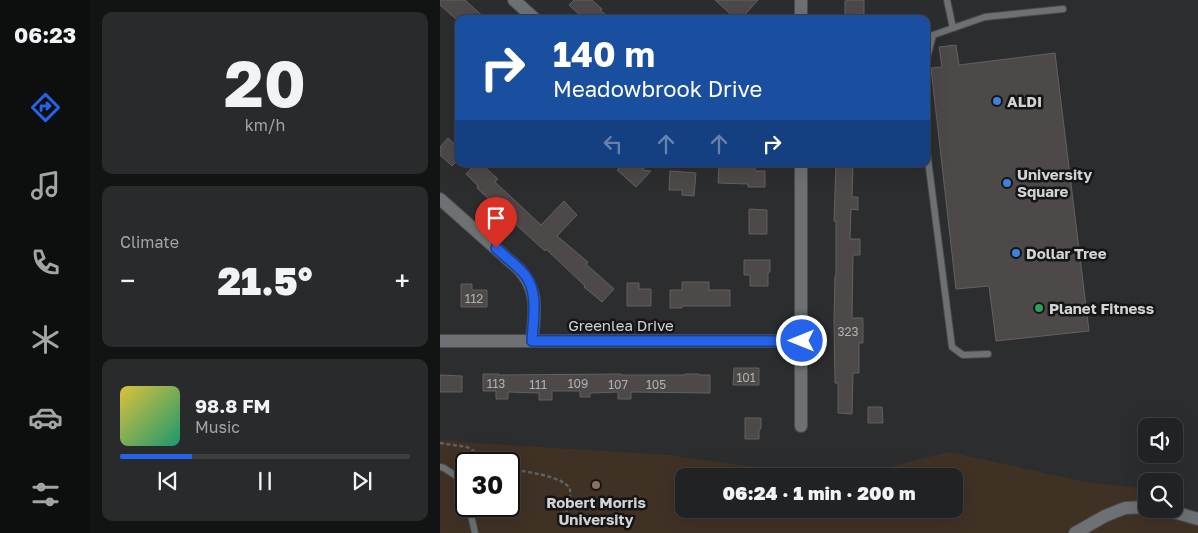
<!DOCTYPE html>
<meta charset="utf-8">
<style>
:root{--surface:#202223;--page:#282a2b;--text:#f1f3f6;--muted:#a2a4a6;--line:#3d3f41;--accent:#2563eb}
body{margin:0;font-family:"Golos Text",sans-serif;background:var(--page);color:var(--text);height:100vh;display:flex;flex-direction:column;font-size:19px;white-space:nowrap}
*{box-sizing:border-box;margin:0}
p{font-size:16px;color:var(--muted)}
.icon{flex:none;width:28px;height:28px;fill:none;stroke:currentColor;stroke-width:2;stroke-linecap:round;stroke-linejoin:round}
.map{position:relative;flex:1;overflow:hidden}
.panel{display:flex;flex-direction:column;gap:12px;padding:12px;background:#121313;width:350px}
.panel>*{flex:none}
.banner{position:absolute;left:15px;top:15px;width:475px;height:152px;border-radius:10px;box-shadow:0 5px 20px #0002,0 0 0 1px var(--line);background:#1a4fa0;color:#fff;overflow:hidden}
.controls{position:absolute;left:698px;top:418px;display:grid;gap:10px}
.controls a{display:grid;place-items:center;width:45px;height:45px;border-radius:10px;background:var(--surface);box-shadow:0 5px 20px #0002,0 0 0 1px var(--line);font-size:25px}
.speed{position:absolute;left:15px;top:452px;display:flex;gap:10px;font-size:25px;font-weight:700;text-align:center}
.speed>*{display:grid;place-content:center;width:65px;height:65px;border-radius:50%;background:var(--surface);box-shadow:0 5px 20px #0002,0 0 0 1px var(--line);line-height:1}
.speed .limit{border:2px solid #111;border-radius:8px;background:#fff;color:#111}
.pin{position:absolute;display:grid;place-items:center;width:42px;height:42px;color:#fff;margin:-51px -21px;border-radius:50% 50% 50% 0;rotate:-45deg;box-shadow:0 0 5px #0007}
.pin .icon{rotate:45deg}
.me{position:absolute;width:55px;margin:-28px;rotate:270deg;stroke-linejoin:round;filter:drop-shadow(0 0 4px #0008)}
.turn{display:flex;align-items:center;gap:18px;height:105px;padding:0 15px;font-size:22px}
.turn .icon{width:65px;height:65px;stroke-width:2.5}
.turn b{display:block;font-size:35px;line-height:42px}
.lanes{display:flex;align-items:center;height:48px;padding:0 15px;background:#0003;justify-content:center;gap:25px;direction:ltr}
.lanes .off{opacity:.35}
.big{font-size:38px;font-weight:800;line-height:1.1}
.panel .card{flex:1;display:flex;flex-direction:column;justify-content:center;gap:8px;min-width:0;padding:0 18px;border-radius:10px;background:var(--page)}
.panel .dial{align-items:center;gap:0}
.dial b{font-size:65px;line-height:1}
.song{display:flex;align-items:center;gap:15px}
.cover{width:60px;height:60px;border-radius:8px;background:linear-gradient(135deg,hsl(50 70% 55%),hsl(160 70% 35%))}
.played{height:5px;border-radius:2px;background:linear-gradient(90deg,var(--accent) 25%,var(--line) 25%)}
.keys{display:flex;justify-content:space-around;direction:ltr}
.heat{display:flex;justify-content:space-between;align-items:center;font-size:28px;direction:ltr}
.trip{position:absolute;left:235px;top:468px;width:288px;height:50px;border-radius:10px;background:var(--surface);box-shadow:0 5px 20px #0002,0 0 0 1px var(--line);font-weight:800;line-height:50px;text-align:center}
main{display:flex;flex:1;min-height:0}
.tabs{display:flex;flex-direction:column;width:90px;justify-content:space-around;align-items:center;background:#0d0e0e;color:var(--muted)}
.tabs .icon{width:35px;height:35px}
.tabs .selected{color:var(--accent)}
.tabs b{font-size:22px;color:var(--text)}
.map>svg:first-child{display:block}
.education{fill:#403125;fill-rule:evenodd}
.building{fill:#4c4948;stroke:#656161}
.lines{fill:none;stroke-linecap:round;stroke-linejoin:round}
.service-casing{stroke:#494b4c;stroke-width:8}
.minor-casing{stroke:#494b4c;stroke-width:14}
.path{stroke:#5e6062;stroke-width:2.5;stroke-dasharray:4 2.5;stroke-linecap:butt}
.service{stroke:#6e7173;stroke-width:6}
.minor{stroke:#6e7173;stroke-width:12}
.route-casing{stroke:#184099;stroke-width:12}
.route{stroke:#2563eb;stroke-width:9}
.shop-dot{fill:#3f7fe0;stroke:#151516;stroke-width:2}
.leisure-dot{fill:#2e9e5b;stroke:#151516;stroke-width:2}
.education-dot{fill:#8d6e63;stroke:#151516;stroke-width:2}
.labels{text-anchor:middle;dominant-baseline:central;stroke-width:5;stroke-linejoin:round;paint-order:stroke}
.number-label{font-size:12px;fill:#b0b0b1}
.poi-label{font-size:15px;font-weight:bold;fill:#d2d3d4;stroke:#151516;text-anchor:start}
.street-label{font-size:15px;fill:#d2d3d4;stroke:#151516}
</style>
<main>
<nav class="tabs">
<b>06:23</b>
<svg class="icon selected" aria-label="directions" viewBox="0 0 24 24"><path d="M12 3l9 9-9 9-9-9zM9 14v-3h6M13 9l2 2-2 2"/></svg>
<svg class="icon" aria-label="music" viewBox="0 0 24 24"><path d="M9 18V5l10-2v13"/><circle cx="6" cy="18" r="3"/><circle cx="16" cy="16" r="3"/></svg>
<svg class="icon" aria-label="phone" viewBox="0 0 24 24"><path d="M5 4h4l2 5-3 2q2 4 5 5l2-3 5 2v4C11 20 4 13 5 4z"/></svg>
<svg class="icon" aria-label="climate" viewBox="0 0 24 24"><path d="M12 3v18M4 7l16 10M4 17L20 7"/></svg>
<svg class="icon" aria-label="car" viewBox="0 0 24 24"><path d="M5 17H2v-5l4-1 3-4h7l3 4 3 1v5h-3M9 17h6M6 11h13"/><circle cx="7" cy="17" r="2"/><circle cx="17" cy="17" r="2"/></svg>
<svg class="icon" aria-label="filters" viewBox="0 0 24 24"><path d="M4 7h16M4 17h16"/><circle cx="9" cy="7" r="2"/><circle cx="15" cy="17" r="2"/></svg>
</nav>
<section class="panel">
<div class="card dial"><b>20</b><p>km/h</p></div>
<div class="card"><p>Climate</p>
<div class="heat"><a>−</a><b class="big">21.5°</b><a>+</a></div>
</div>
<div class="card">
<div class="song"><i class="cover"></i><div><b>98.8 FM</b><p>Music</p></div></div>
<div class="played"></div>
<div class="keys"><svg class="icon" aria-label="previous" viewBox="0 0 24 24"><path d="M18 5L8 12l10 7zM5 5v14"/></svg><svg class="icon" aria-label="pause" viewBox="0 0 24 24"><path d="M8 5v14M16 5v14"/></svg><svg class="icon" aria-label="next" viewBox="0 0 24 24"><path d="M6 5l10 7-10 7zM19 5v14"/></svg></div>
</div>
</section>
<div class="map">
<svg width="758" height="533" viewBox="0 0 758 533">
<rect width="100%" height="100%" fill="#2b2d2f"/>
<path class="education" d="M0 439 34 443 228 455 351 472 413 476 509 452 646 482 701 488 706 490V509H734V506L752 522 758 525V533H0ZM26 464H69V506H26ZM244 476H514V509H244Z"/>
<g class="building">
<polygon points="0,0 25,0 46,19 16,19 0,5"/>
<polygon points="134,0 152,0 162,9 160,10 171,19 144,19 129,5"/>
<polygon points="275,0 318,0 301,19 296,19"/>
<polygon points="407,0 424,0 424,19 405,19 405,1 407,1"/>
<polygon points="516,45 519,65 615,53 649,331 556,341 549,286 516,289 491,68 502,67 499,47"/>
<polygon points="8,138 19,148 19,159 12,166 0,155 0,147"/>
<polygon points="35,164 41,164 58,179 55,182 101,225 124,201 137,215 117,236 148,262 146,264 174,289 162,302 144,287 145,286 106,249 105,251 72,221 37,188 38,186 26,174"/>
<polygon points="183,164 208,164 202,170 211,171 196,187 177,170"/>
<polygon points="396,164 413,164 412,197 418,197 418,210 411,209 410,239 420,239 420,255 413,255 412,318 423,318 423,343 419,343 419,373 413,373 412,414 398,413 398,383 395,383 394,319 395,276 396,276 396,221 394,221"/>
<polygon points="279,166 315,167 315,171 325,171 325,187 308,187 308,184 278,183"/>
<polygon points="230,171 256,173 254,196 242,195 242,190 229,190"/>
<polygon points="309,209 327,210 327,234 309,234"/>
<polygon points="304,260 330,260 330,272 328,272 328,286 310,286 310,275 304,275"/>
<polygon points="242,282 269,282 269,290 290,290 290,306 242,306 242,308 230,308 230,290 242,290"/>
<polygon points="187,283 199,283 199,289 211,289 211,306 187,306"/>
<polygon points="21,284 32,284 32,290 47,290 47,307 21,307"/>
<polygon points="294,368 319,368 319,385 293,385"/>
<polygon points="43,374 59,374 58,375 181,374 181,375 245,375 245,374 259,374 259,375 270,375 270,393 191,392 191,399 178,399 178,392 150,393 150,397 140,397 140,391 112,391 112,400 99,400 99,393 68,392 68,399 56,399 56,391 43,391"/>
<polygon points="0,375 22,376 22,392 0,392"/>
<polygon points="428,407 442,407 443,423 428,423"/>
<polygon points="305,418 321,418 321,429 319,429 319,439 305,439"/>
</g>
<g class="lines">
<g class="service-casing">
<g id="service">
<polyline points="507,0 513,28"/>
<polyline points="486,62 493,35 545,17 623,9"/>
<polyline points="486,144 512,347 523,355 548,354"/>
<polyline points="0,467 4,468 19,478 26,499"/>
<polyline points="29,506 35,533"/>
</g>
</g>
<g class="minor-casing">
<g id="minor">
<polyline points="74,0 95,19"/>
<polyline points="361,0 361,19"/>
<polyline points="361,164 361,426"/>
<path d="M0 199 79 269C100 292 94 313 92 341"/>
<polyline points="0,341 362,341"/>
<polyline points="723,509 758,519"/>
<polyline points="635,533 665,516 685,508 706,507"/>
</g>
</g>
<g class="path">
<polyline points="0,443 27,447 55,464"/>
<path d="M69 469C81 471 127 476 130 490 131 497 127 507 126 513L134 518"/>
</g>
<use href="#service" class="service"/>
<use href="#minor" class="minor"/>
</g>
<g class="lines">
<g class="route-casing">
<path id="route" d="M56 248C65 257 77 265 85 275 99 293 93 320 92 341H362"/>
</g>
<use href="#route" class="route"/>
</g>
<g class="shop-dot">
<circle cx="557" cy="101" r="5"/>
<circle cx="567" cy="183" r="5"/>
<circle cx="576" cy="253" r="5"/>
</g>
<circle class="leisure-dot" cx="599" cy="308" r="5"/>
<circle class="education-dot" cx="156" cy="485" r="5"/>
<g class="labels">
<g class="number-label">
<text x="34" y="298">112</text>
<text x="408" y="331">323</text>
<text x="306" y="377">101</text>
<text x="56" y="383">113</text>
<text x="138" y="383">109</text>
<text x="98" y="384">111</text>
<text x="178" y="384">107</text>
<text x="216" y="384">105</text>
</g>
<g class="poi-label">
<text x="567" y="101">ALDI</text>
<text x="577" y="174">University<tspan x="577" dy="17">Square</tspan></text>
<text x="586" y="253">Dollar Tree</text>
<text x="609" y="308">Planet Fitness</text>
<text x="156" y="502" text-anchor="middle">Robert Morris<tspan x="156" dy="17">University</tspan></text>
</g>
<g class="street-label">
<text x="181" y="325">Greenlea Drive</text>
</g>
</g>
</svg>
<div class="controls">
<a><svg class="icon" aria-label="sound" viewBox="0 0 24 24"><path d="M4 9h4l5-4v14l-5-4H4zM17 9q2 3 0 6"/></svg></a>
<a><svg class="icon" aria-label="search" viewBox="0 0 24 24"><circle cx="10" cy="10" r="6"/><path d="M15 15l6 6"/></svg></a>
</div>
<div class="speed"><div class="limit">30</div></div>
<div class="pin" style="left:56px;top:248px;background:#d93025"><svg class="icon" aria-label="arrive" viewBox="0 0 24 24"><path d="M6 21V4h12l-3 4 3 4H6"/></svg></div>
<svg class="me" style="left:362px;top:341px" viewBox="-20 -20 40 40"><circle r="17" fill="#2563eb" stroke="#fff" stroke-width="3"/><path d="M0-11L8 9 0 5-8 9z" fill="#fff"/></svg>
<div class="trip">06:24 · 1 min · 200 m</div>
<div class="banner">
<div class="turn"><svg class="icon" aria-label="right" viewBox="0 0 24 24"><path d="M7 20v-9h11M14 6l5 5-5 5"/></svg><div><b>140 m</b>Meadowbrook Drive</div></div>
<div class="lanes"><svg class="icon off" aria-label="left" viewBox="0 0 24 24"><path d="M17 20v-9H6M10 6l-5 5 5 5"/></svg><svg class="icon off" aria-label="ahead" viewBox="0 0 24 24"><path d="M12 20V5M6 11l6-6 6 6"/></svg><svg class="icon off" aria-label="ahead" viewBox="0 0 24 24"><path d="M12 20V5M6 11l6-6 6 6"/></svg><svg class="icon" aria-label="right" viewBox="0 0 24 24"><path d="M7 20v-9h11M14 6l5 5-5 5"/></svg></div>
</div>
</div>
</main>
